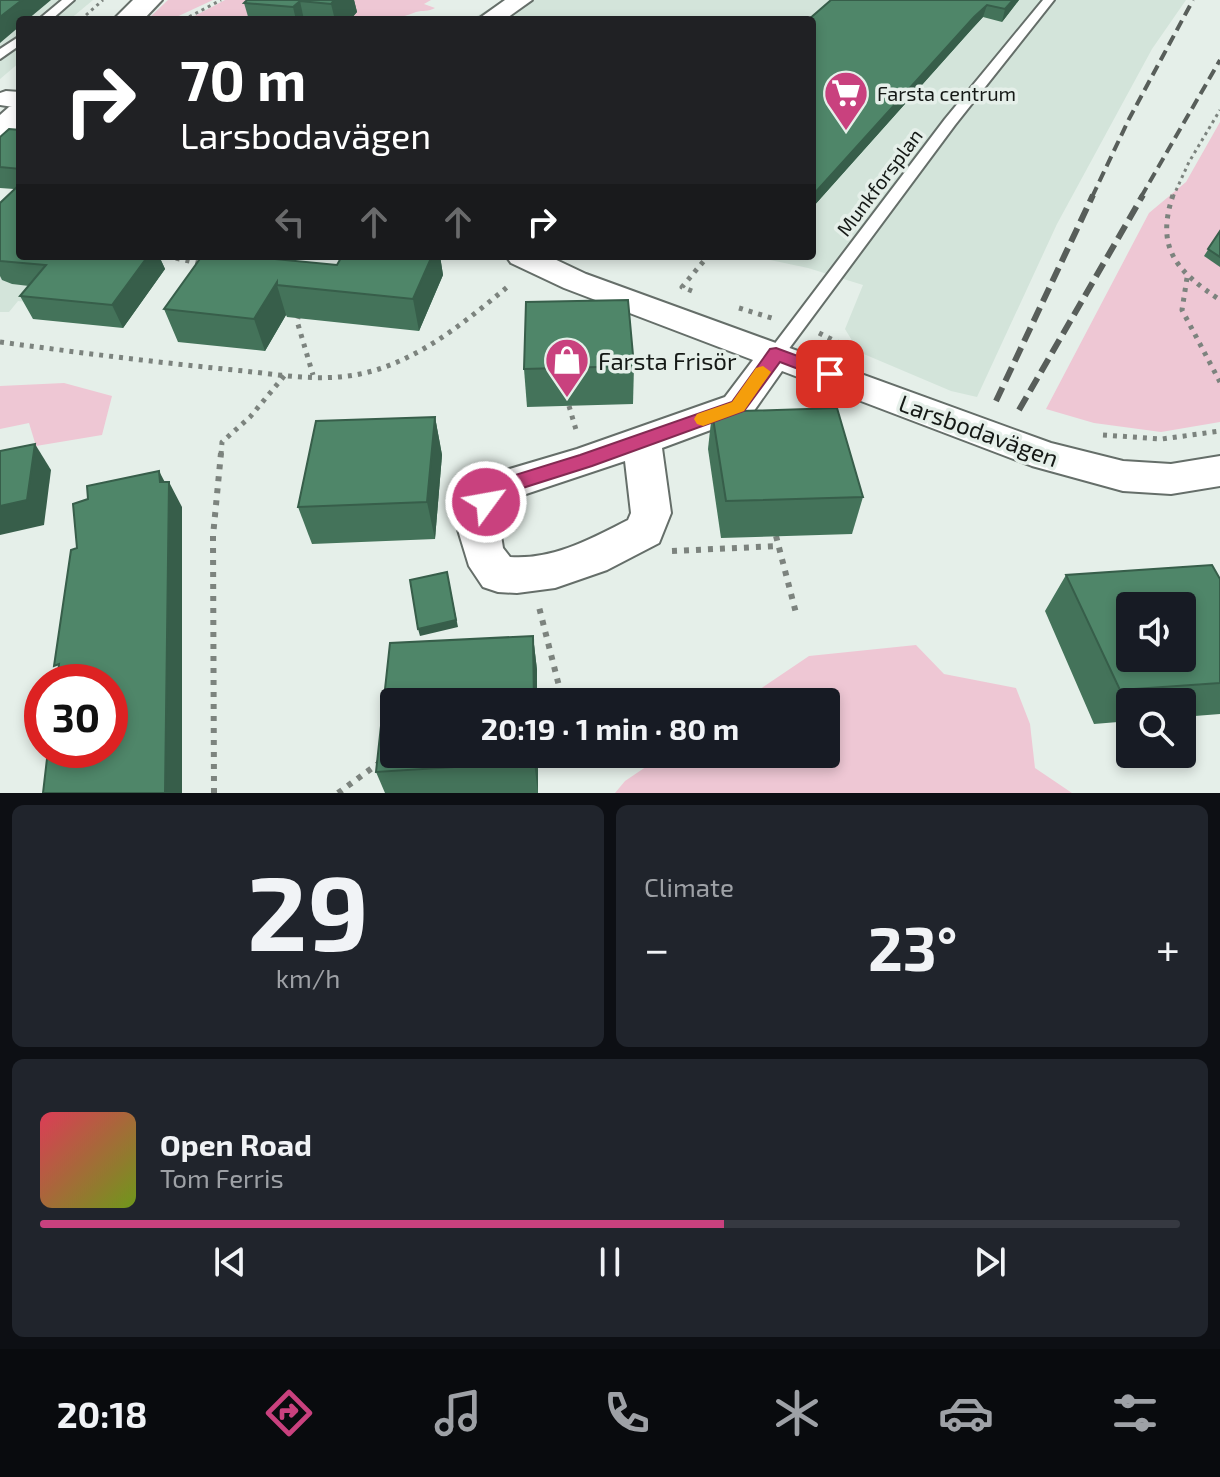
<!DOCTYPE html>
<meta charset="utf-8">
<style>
:root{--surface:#171b24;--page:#20242c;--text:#f1f3f6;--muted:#9ea1a6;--line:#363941;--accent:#c9417e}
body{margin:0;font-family:"Exo 2",sans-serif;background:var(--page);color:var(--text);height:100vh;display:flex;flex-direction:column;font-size:30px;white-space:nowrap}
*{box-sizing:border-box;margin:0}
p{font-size:26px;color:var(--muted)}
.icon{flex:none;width:44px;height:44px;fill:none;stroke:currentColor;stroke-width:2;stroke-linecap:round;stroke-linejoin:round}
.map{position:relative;height:793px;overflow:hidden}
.side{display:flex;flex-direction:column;gap:12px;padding:12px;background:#0d0f14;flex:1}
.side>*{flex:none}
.top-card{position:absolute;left:16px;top:16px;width:800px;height:244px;border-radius:8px;box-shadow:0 4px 12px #0003;background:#202124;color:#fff;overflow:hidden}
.fabs{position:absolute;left:1116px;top:592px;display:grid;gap:16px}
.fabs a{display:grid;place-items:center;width:80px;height:80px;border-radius:8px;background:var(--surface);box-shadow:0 4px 12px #0003;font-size:40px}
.speed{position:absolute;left:24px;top:664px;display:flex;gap:16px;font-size:40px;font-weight:700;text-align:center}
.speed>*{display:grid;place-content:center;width:104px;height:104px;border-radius:50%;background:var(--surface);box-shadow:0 4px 12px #0003;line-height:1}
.speed .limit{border:12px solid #d22;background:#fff;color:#111}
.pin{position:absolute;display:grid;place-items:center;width:68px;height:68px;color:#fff;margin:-34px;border-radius:16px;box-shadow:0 4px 12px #0006}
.me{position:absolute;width:88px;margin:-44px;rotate:58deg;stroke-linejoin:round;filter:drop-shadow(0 0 6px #0008)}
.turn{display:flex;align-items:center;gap:28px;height:168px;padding:0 32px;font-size:36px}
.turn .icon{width:104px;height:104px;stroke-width:2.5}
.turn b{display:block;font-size:56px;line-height:68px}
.lanes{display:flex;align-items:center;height:76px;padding:0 32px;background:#0003;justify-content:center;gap:40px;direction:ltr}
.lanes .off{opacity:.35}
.big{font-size:60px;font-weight:700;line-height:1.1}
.side .widget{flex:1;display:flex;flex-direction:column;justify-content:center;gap:12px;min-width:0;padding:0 28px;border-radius:12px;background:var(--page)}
.side .dial{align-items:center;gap:0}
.dial b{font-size:104px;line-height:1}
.song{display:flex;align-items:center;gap:24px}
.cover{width:96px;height:96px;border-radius:12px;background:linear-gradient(135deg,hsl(350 70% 55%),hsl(80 70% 35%))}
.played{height:8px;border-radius:4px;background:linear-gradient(90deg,var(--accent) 60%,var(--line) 60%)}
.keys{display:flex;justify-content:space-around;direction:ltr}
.heat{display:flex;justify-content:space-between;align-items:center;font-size:44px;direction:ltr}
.side .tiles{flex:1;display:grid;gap:12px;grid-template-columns:1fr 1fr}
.widget:last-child{grid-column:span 2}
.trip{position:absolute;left:380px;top:688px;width:460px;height:80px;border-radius:8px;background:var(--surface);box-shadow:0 4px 12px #0003;font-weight:700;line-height:80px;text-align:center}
.menu{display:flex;height:128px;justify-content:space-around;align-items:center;background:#090b0e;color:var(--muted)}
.menu .icon{width:56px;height:56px}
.menu .selected{color:var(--accent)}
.menu b{font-size:36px;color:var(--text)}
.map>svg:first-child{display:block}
.built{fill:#d3e4da}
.green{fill:#eec7d4}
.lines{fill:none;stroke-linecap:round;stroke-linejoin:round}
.service-casing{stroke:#656e69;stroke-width:4}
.minor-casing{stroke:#656e69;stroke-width:4}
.tertiary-casing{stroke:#656e69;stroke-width:4}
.path-far2{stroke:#7c837e;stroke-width:3;stroke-dasharray:3 4;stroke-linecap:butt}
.path-far1{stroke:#7c837e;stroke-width:5;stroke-dasharray:4 6;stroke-linecap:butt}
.path{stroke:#7c837e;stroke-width:6;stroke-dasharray:5 7;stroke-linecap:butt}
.service{fill:#fff;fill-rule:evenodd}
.minor{fill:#fff;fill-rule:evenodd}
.tertiary{fill:#fff;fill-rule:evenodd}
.rail-far1{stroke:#585e5a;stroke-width:4;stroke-dasharray:11 6;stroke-linecap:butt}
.rail{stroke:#585e5a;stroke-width:6;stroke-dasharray:15 7;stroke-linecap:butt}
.wall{fill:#44735a}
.shaded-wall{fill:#375e4a}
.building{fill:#4f8669;stroke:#375e4a;stroke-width:2;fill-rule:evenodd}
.route{fill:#c9417e;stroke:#832a52;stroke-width:2}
.slow{fill:#f59e0b}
.labels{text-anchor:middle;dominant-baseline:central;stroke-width:7;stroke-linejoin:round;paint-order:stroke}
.far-poi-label{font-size:20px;fill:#151916;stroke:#e5efe9;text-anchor:start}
.far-street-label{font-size:20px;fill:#151916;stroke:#e5efe9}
.poi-label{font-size:24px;fill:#151916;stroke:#e5efe9;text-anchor:start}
.street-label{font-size:24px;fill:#151916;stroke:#e5efe9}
</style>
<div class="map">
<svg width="1220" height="793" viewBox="0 0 1220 793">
<rect width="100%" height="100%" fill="#e5efe9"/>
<g class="built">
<polygon points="0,0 93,0 69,20 20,20 20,62 0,79"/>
<polygon points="504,0 1186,0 1152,49 1057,224 977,397 951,391 859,352 845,329 863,285 808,268 751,256 812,256 812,20 470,20"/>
<polygon points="0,264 3,280 12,284 58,288 46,304 18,301 9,312 0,312"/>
</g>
<g class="green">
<polygon points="168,0 213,0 170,20 147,20"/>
<path d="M225 0H431L424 4 435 8C428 12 423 10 416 12 391 22 378 20 350 20L356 13 267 20H187Z"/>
<polygon points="1220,122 1220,422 1161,432 1094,423 1046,409 1149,213 1186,182"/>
<polygon points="64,383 112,396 102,435 36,446 29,423 0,429 0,386"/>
<polygon points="916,645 944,674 1016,688 1030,724 1035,768 1072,793 615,793 625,781 665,754 826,754 826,702 741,702 809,656"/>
</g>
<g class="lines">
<g class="service-casing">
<g id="service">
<polygon points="62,0 74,0 51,20 38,20"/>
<polygon points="1043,0 1054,0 955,125 782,358 770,358 767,354 770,350 945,119"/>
<polygon points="20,36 20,45 0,59 0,49"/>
</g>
</g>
<g class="minor-casing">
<g id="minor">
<polygon points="505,0 532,0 504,20 477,20"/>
<polygon points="6,91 20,92 20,108 0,105 0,93"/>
<path d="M506 256H548L586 274 1051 443 1123 461 1171 464 1220 456V486L1171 494 1123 491 1032 466 782 371 751 415 662 448 671 513 659 543 607 570 555 588 517 593 498 592 483 587 469 566 458 530V514L472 491 489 475 577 449 725 397 753 360 564 288 511 263ZM625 461 631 513 628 520C591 539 553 560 510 557L503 548 498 516 517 497Z"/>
</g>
</g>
<g class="tertiary-casing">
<g id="tertiary">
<polygon points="133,0 162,0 143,20 113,20"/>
<polygon points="20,104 20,130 11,138 0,141 0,115 9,107"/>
</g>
</g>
<g class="path-far2">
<polyline points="86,15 103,0"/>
<polyline points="183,20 221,0"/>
<polyline points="1173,197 1189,162 1220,110"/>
</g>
<g class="path-far1">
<path d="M1173 195C1155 249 1177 271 1220 300"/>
<polyline points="166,256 203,264"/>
<polyline points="1187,278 1182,310 1220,382"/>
<polyline points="692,291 682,287 708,256"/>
<polyline points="739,308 775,319"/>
<polyline points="299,315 297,321 313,375"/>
<polyline points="819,333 849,348"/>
<path d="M0 342C81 353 162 363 244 371 281 375 322 382 360 374 418 362 466 321 511 284"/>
<polyline points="569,406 577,433"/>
<polyline points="1103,435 1162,439 1220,431"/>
<polyline points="221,455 222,442 250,417 285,375"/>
</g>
<g class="path">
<polyline points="776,536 796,613"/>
<polyline points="672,551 779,546"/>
<polyline points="537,701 561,694 539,607"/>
<polyline points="214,793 213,536 221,453"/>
<polyline points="338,793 379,763 379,758"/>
</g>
<use href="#service" class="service"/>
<use href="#minor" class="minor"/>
<use href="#tertiary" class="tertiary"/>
<g class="rail-far1">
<polyline points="1092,197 1129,119 1193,0"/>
<polyline points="1141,197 1220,60"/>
</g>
<g class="rail">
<polyline points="996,401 1093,195"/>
<polyline points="1019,410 1143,195"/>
</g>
</g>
<g class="wall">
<polygon points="247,0 354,0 357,12 350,20 249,20 244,3"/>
<polygon points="831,0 1019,0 1002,22 983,17 971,30 812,208 812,20"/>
<polygon points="20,130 20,256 159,256 165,269 123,328 33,319 20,296 29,286 12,284 2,280 0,276 0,203 14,189 0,188 0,137"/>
<polygon points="1220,231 1220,267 1204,256"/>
<polygon points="342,256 440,256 443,275 419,331 287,317 286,315 265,351 178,342 164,309 337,265"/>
<polygon points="634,366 633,404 527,407 524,369"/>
<polygon points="712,412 863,497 852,534 721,538 708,449"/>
<polygon points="435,417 442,455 435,539 312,544 298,507"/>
<polygon points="1066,575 1220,579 1220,714 1182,717 1182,702 1130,702 1130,721 1094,724 1045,611"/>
<polygon points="533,636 537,670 537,702 394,702 394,754 538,754 538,793 385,793 376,772 390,643"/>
</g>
<g class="shaded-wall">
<polygon points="22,0 51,0 27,20 20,20 20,26 0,43 0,17"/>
<polygon points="334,0 354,0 357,12 350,20 335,20 331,4"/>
<polygon points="1013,0 1019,0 1002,22 1005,9"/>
<polygon points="300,1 304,20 296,20 293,7"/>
<polygon points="987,5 983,17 971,30 812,208 812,196 974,17"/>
<polygon points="148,256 159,256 165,269 123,328 112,305"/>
<polygon points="432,256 440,256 443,275 419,331 413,299"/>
<polygon points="277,282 277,285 286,315 265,351 254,319"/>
<polygon points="435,417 442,455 435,539 427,502"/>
<polygon points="35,444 51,470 44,525 0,535 0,506"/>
<polygon points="159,471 169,490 169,482 182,507 182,793 165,793"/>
<polygon points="447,572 458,627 420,636 418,629"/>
<polygon points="533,636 537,670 537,702 534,702"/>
<polygon points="534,754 538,754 538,793 534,762"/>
</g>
<g class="building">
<polygon points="0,0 22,0 0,17"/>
<polygon points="247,0 334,0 331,4 300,1 293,7 244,3"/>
<polygon points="831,0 1013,0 1005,9 987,5 974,17 812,196 812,20 808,20"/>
<polygon points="9,129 20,130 20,169 0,167 0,137"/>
<polygon points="20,184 20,256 148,256 112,305 20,296 46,265 0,261 0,203"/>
<polygon points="1220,231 1220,257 1208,249"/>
<polygon points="202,256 243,256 337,265 342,256 432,256 413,299 277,285 277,282 254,319 164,309"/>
<polygon points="628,300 634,366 524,369 526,302"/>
<polygon points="837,408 863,497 726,501 712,412"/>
<polygon points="435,417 427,502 298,507 316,421"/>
<polygon points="35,444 27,500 0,506 0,451"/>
<polygon points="159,471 160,482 169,482 165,793 43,793 48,750 110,750 110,682 57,682 59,664 54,666 71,550 77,548 73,504 88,499 87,486"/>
<path d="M1212 565 1220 579V683L1120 690 1066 575ZM1130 606H1182V658H1130Z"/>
<polygon points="447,572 456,620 418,629 410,580"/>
<polygon points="533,636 534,702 394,702 394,754 534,754 534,762 376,772 390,643"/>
</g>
<polygon class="route" points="776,348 836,370 839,374 830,381 780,362 744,411 592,466 510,492 493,508 478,508 476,502 496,481 580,455 732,402 770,349"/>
<polygon class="slow" points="763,366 771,372 744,411 703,426 697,424 694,419 697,414 732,402 756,368"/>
<defs>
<g id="supermarket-pin" transform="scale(2.3)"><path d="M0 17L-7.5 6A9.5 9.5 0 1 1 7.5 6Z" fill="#c9417e" stroke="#e5efe9"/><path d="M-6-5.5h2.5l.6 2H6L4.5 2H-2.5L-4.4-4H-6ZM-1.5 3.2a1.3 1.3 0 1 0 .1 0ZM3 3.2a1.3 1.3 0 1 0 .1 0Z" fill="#fff"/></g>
<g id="shop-pin" transform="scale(2.3)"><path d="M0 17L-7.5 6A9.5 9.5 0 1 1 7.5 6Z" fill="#c9417e" stroke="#e5efe9"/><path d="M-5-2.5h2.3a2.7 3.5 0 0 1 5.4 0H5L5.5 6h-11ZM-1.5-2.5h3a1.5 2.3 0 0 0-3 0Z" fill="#fff"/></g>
</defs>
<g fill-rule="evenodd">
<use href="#supermarket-pin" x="846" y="93"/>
<use href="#shop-pin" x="567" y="360"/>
</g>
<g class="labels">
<g class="far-poi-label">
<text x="877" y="93">Farsta centrum</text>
</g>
<g class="far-street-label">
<text transform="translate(879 182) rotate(-53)">Munkforsplan</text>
</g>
<g class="poi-label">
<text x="598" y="360">Farsta Frisör</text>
</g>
<g class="street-label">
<text transform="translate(979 430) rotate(20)">Larsbodavägen</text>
</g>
</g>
</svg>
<div class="fabs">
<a><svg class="icon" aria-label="sound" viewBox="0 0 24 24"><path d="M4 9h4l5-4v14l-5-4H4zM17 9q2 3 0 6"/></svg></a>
<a><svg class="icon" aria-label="search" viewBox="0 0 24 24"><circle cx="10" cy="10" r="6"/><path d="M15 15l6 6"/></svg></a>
</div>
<div class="speed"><div class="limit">30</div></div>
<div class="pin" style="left:830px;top:374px;background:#d93025"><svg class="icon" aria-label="arrive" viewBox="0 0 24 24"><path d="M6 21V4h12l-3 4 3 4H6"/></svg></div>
<svg class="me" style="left:486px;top:502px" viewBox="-20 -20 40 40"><circle r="17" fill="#c9417e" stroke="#fff" stroke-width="3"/><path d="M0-11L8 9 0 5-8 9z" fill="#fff"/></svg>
<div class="trip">20:19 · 1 min · 80 m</div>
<div class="top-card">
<div class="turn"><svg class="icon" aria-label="right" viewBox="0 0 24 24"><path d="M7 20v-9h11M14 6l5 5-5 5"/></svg><div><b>70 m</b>Larsbodavägen</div></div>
<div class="lanes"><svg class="icon off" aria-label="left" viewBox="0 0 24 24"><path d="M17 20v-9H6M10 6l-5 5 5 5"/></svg><svg class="icon off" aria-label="ahead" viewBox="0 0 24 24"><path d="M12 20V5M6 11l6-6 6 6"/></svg><svg class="icon off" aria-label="ahead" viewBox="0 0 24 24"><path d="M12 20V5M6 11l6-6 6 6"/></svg><svg class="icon" aria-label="right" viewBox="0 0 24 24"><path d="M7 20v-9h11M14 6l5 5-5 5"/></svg></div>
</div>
</div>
<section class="side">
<div class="tiles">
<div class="widget dial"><b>29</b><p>km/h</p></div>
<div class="widget"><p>Climate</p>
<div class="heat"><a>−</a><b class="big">23°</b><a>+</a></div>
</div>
<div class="widget">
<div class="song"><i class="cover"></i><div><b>Open Road</b><p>Tom Ferris</p></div></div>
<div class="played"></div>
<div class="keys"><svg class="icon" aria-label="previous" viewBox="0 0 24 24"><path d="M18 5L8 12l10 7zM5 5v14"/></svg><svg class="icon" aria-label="pause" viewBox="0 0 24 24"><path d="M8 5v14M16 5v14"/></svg><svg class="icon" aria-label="next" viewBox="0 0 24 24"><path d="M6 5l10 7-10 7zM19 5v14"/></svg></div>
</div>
</div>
</section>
<nav class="menu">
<b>20:18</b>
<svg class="icon selected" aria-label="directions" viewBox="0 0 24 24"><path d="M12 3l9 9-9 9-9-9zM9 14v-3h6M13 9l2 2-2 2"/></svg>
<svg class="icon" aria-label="music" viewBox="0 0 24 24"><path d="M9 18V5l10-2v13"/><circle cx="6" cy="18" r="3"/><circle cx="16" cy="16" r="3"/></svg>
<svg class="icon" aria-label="phone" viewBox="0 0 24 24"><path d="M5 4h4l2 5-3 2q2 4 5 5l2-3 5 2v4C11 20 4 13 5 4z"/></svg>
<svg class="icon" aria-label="climate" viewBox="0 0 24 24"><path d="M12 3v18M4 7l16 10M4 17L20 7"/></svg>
<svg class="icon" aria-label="car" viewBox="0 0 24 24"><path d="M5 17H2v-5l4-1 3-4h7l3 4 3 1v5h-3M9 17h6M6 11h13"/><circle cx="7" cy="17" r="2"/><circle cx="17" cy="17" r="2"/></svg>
<svg class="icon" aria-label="filters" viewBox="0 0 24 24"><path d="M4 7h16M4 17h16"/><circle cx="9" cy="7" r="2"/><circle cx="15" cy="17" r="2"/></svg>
</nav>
